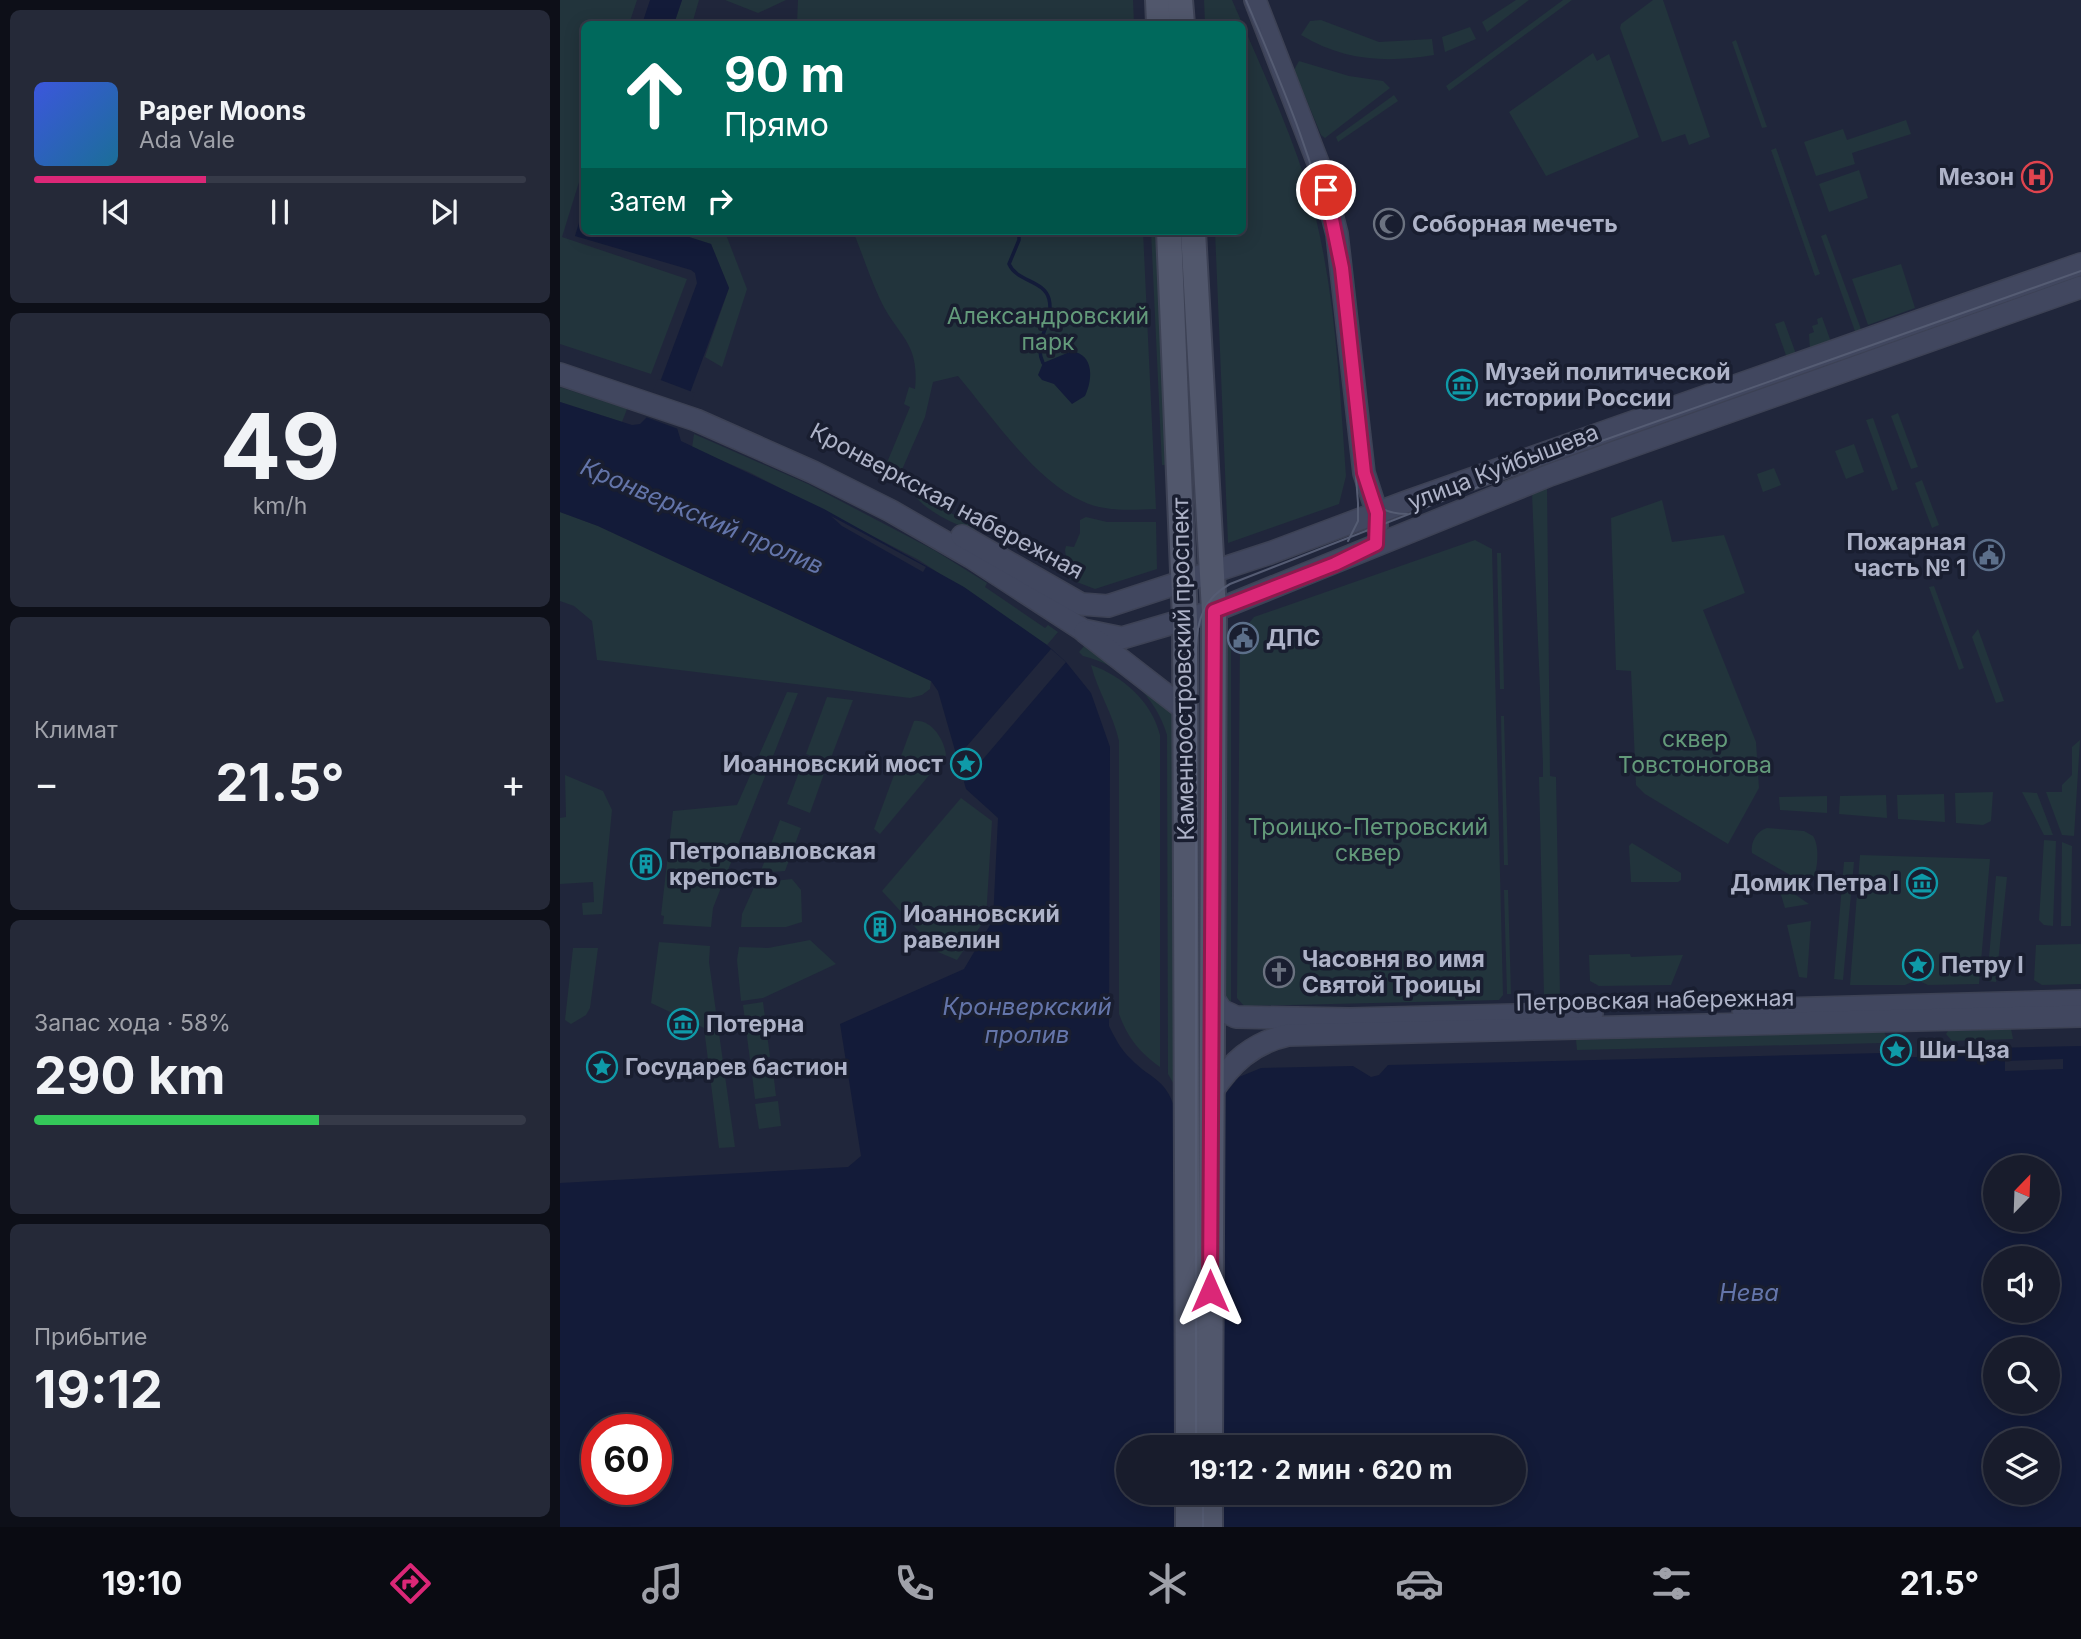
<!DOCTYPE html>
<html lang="ru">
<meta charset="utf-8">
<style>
:root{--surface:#181c2c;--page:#252938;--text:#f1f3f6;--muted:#9fa1a9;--line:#363a48;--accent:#db2777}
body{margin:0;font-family:Inter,sans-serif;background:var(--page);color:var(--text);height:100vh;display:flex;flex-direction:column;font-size:26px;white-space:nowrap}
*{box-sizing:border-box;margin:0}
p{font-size:23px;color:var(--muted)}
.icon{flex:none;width:38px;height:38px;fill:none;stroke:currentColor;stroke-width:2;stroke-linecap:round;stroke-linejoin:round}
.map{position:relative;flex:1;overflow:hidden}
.sheet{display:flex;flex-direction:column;gap:10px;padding:10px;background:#0d0f18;width:560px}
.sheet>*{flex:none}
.guide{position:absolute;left:21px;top:21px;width:665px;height:214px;border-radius:10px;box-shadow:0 4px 18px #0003,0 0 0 2px var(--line);background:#00695c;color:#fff;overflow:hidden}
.needle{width:46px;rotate:23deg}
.tools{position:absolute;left:1423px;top:1155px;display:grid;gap:14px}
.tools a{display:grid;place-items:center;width:77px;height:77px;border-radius:50%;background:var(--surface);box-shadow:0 4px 18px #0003,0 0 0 2px var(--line);font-size:35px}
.speed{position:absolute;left:21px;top:1414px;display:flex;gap:14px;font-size:35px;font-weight:700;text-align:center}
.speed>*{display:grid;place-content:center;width:91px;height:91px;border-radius:50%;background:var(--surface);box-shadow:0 4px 18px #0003,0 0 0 2px var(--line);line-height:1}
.speed .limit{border:10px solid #d22;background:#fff;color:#111}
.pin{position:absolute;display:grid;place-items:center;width:60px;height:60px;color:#fff;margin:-30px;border:4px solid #fff;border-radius:50%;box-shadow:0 2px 7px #0007}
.me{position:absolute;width:77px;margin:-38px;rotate:0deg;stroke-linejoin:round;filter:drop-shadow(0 0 5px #0008)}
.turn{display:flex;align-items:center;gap:24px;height:147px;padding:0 28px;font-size:32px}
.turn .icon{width:91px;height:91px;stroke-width:2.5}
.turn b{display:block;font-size:49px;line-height:60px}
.then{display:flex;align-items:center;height:66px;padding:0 28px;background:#0003;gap:14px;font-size:26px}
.big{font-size:52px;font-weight:700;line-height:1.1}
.sheet .tile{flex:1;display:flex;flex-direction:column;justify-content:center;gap:10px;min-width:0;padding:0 24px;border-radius:10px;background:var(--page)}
.sheet .dial{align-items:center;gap:0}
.dial b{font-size:91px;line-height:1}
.song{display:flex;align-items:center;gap:21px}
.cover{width:84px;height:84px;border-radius:10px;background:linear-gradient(135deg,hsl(230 70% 55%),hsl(200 70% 35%))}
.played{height:7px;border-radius:4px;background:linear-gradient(90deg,var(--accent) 35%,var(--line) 35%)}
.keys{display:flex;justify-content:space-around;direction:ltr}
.heat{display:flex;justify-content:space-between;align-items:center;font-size:38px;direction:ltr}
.charge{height:10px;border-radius:5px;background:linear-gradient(90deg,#34c759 58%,var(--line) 0)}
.trip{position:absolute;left:556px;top:1435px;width:410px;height:70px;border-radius:35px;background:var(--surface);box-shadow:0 4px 18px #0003,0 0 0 2px var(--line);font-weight:700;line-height:70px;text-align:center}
.tabs{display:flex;height:112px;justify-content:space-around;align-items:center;background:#0a0b12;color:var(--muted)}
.tabs .icon{width:49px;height:49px}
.tabs .on{color:var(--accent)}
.tabs b{font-size:32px;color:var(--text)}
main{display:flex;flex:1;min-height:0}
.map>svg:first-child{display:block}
.green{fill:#22343c}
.water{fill:#131b39;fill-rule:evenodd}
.pier{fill:#20263b}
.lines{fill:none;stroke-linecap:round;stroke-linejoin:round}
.stream{stroke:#131b39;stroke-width:3.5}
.secondary-casing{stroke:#3d4255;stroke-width:24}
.primary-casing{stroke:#3d4255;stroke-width:28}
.secondary{stroke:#41475f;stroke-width:21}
.primary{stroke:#51576c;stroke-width:24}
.tram{stroke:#555c73;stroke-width:2}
.route-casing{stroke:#8e194d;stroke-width:18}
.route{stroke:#db2777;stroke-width:12}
.labels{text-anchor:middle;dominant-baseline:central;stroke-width:7;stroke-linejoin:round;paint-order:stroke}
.poi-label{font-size:23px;font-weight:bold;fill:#aeb3c8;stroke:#191e30;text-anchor:start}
.park-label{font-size:23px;fill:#639a7a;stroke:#191e30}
.street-label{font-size:23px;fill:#aeb3c8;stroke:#191e30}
.water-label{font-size:24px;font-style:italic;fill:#6475aa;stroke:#191e30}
</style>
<main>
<section class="sheet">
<div class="tile">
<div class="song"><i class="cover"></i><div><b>Paper Moons</b><p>Ada Vale</p></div></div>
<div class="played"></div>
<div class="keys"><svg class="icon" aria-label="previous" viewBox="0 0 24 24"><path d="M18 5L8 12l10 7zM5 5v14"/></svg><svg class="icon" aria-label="pause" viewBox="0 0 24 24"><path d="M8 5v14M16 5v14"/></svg><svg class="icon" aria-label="next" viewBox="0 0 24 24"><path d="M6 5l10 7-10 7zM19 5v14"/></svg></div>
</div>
<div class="tile dial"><b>49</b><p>km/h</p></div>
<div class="tile"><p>Климат</p>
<div class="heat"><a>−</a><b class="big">21.5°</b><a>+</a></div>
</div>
<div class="tile"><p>Запас хода · 58%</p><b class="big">290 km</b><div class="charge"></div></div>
<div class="tile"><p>Прибытие</p><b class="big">19:12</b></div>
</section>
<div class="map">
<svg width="1521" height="1527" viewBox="0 0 1521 1527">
<rect width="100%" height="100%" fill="#20263b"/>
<g class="green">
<polygon points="0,0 77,0 69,24 24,24 24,166 2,237 127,279 91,374 0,344"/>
<polygon points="122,0 139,0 132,24 114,24"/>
<polygon points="165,0 226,0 198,13"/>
<polygon points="238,0 573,0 574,24 237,24"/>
<path d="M644 0H672C698 60 726 120 746 182 775 276 779 379 786 476L779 504 668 543 655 231H682V24H645Z"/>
<polygon points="956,0 969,0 927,32 922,22"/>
<polygon points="1003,0 1012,0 889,91 886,86"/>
<polygon points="1093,0 1103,0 1150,137 1129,145 1125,134 1102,142 1060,28 1061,24"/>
<path d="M761 20 819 42 872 39 874 55C827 63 784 61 741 35L750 21Z"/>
<polygon points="910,27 916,39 885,52 882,37"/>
<polygon points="1176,40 1207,127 1202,128 1172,42"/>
<polygon points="1033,53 1037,61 1049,54 1079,137 986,176 949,112"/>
<polygon points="739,61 789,76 823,81 830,88 765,138 761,135 734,70"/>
<polygon points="834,95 838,101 778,142 776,137"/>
<polygon points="1346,120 1351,134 1292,153 1295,164 1256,176 1244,142 1283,129 1287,140"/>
<polygon points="1216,148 1260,274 1255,276 1211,150"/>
<polygon points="1299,170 1308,198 1269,212 1259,184"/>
<polygon points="110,231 165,232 187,289 162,367 145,357 169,288 151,244"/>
<path d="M293 231H583L596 509C572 510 544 512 522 501 475 481 431 415 398 376L373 382 365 417 341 472 326 465 350 407 344 404 349 387 355 389C360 340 336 336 319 297 309 275 302 253 293 231Z"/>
<polygon points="591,231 597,231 607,465 602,465"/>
<polygon points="1266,234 1302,332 1296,334 1261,236"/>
<polygon points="1341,264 1355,308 1308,325 1292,279"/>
<polygon points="1262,317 1271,342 1250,350 1249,334 1254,332 1252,326 1258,324 1257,319"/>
<polygon points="1224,321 1236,354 1227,358 1215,324"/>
<polygon points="0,387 67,409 62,422 0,402"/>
<polygon points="1338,413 1358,467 1351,469 1331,416"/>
<polygon points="1313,418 1338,489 1332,491 1306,420"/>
<polygon points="134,434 248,484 374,550 427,583 425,587 485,628 488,625 498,632 487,645 359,560 189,472 132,448"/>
<polygon points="1294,444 1304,472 1286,479 1275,451"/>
<polygon points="1214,468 1221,485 1203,492 1197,474"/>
<polygon points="1362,480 1379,525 1372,528 1355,483"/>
<polygon points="987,483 990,776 996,777 1000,995 984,996 979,777 983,777 983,764 972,493"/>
<path d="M352 490 418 529C402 531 356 506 352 490Z"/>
<polygon points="1102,500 1112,542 1164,535 1185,593 1143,610 1196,742 1199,788 1168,844 1085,794 1076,785 1071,671 1056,670 1051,518"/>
<polygon points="0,512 38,526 371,681 370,689 362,695 350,698 37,660 32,621 14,606 0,601"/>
<polygon points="526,517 547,522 596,522 597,569 535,589 509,579 505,550 506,546 514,547 520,533 520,520"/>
<polygon points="915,540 932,549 943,995 939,1000 684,1006 677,998 680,634 694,617"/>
<polygon points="937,553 941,553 944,689 940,689"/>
<polygon points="1374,586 1404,668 1399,670 1369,587"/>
<polygon points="1418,629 1444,701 1436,703 1412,637"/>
<polygon points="667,639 671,640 671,1001 665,1001"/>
<path d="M526 644 613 712V1032L619 1093 608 1074 607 735C596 696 562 665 523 656L519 652Z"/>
<path d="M531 665C563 676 592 702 600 735V1067C579 1052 568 1038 559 1014V741C553 714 538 692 531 665Z"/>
<polygon points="227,692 238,693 153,908 151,927 103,924 104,916 101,915 113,811 177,805"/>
<polygon points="267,697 293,700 269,763 246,754"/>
<polygon points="941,716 944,716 948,865 944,865"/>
<path d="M354 721C371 719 384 739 386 755L320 834 314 829Z"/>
<polygon points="1520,740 1514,836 1502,835 1486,792 1502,792 1502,785 1512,775 1512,747"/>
<polygon points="244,759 266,768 250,813 227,804"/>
<polygon points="5,775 43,791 52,810 42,914 23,915 22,903 34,902 33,882 0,884 0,818 6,817"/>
<polygon points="1433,792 1431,821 1423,825 1396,823 1395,793"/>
<polygon points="1462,792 1477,793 1493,835 1484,835"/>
<polygon points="1384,794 1385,822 1338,819 1337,795"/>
<polygon points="1326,795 1327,818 1279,814 1280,796"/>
<polygon points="1267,796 1267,813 1220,810 1219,797"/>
<polygon points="401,798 432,821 426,918 397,960 378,952 322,891"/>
<polygon points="220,820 241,828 225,871 200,873"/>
<path d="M1207 828 1244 831 1253 836C1260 846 1258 873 1251 883H1244L1192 853C1190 842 1197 831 1207 828Z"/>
<polygon points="1484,840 1496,841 1493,926 1484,925 1479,920"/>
<polygon points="1502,842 1512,846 1511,926 1501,926"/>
<polygon points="1072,843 1121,873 1121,880 1118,882 1071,882 1069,846"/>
<polygon points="1300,855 1430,859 1419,984 1368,985 1357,980 1345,985 1290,985"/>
<polygon points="1284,862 1294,862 1283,980 1274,979"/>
<polygon points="1436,876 1447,877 1436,982 1427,981"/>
<polygon points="232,879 241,890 242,922 226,927 181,927 182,914 196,883"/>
<polygon points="1217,882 1249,904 1225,908"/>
<polygon points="944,890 948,890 951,994 947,994"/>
<polygon points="1251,921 1247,978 1239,977 1227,925"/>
<polygon points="250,940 276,964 203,998 181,1001 177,960 179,947 208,948"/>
<polygon points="99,942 150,946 149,962 175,1147 159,1148 144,1028 91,1003"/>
<polygon points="1521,944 1521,984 1482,985 1474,980 1476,945"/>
<polygon points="13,948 38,948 30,1008 26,1015 11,1024 5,1020"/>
<polygon points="1070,954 1071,957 1123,955 1111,985 1039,986 1030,981 1029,955"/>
<polygon points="203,1002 210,1057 190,1060 183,1005"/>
<polygon points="1451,1029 1453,1039 1392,1041 1386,1034 1388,1031"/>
<polygon points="1324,1032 1327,1038 1322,1043 1017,1050 1016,1040"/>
<polygon points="212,1063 216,1096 195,1099 191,1066"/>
<polygon points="218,1101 221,1126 199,1129 195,1104"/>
</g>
<g class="water">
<polygon points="90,0 122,0 114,24 82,24"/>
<path d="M24 206V231H110L151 244 169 288 117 428 121 441 264 509 404 587 487 645 506 662 531 693 550 747 549 1026C555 1038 561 1050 571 1059 591 1080 605 1077 615 1109H662L666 1093 679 1077 701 1068 793 1066 811 1077 819 1075 828 1065 1322 1053 1328 1058 1386 1056 1390 1049 1521 1046V1527H0V1183L288 1167 301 1156 280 1024 404 969 433 920 438 818 406 789 378 691 371 681 38 526 0 512V402L72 425 80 424 87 417 137 283 135 273 131 270 15 236ZM1435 1167H1488V1220H1435ZM1435 1258H1488V1311H1435ZM1435 1349H1488V1402H1435ZM37 1430H96V1489H37ZM1435 1440H1488V1493H1435ZM569 1447H954V1493H569Z"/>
<path d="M512 351C534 355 533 379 525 396L512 404 494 384 482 380 478 375 483 363Z"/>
</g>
<g class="pier">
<polygon points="98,379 135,393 121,430 83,416"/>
<polygon points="271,516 366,567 363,572 282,526"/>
<polygon points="491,649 506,662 401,785 394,761"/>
<polygon points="1503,1059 1503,1069 1445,1071 1445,1061"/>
</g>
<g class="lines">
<path class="stream" d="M459 231V240L449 264C457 282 484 280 489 299 495 323 472 340 483 363"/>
<g class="secondary-casing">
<g id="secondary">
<polyline points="695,0 760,168 777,234 804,473 817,513 817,526"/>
<polyline points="0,374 136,420 253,472 331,511 411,557 523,630 562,638 654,611 990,475 1521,287"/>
<polyline points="402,536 521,604 548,606 710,553 846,502 1521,264"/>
<polyline points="525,632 623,708"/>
<polyline points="654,999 661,1010 676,1017 790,1019 1032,1013"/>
<polyline points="1183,1010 1521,1001"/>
<path d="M651 1093C671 1063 692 1043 728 1035L1521 1016"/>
</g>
</g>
<g class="primary-casing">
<g id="primary">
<polyline points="598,0 599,24"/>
<polyline points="620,0 622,24"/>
<polyline points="609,231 625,620 628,1447"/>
<polyline points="633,231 654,611 650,1447"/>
<polyline points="650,1493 650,1527"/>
<polyline points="628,1527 628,1493"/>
</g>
</g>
<use href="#secondary" class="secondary"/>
<use href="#primary" class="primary"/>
<g class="tram">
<path d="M686 0C718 77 753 154 770 237 788 324 791 414 798 503V521L788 541"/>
<path d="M799 481C807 503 823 514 847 514"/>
<path d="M636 1447V648C637 620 644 598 670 584L985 461 1521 271"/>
<polyline points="643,1493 643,1527"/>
</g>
</g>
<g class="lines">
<g class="route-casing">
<polyline id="route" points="650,1291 654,611 775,564 816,544 817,513 804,473 782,268 766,190"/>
</g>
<use href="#route" class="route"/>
</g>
<defs>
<g id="hospital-ring" transform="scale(1.575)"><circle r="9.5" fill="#191e30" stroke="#e0444e" stroke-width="1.5"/><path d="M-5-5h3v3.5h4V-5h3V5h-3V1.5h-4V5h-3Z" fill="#e0444e"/></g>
<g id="mosque-ring" transform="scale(1.575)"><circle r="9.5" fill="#191e30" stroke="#6b7280" stroke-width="1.5"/><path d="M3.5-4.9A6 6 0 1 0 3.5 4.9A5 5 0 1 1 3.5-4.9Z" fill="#6b7280"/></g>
<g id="museum-ring" transform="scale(1.575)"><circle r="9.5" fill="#191e30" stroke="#0f9aa8" stroke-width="1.5"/><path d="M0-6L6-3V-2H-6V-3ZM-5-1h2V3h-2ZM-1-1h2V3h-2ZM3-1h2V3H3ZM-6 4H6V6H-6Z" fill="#0f9aa8"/></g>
<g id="civic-ring" transform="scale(1.575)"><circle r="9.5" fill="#191e30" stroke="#5c6f8a" stroke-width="1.5"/><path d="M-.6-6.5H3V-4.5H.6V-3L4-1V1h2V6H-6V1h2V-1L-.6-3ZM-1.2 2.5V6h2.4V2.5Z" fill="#5c6f8a"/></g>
<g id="sight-ring" transform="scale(1.575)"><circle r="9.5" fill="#191e30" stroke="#0f9aa8" stroke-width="1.5"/><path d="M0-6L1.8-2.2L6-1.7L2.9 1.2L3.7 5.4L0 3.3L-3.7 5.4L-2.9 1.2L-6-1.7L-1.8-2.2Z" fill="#0f9aa8"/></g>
<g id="building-ring" transform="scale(1.575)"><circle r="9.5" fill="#191e30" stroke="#0f9aa8" stroke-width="1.5"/><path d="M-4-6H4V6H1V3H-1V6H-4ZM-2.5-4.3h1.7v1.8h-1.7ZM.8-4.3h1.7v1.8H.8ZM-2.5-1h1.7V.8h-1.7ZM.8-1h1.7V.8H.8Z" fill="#0f9aa8"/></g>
<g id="church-ring" transform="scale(1.575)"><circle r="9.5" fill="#191e30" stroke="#6b7280" stroke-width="1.5"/><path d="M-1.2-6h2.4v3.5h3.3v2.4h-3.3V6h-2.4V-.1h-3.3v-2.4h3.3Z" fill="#6b7280"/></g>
</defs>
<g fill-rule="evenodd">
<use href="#hospital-ring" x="1477" y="177"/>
<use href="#mosque-ring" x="829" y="224"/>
<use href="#museum-ring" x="902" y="385"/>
<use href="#civic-ring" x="1429" y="555"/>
<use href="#civic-ring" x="683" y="638"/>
<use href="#sight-ring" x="406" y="764"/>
<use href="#building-ring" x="86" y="864"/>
<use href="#museum-ring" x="1362" y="883"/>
<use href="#building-ring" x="320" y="927"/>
<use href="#sight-ring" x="1358" y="965"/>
<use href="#church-ring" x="719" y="972"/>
<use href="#museum-ring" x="123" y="1024"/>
<use href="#sight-ring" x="1336" y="1050"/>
<use href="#sight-ring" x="42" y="1067"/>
</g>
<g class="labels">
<g class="poi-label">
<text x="1454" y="177" text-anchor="end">Мезон</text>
<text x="852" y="224">Соборная мечеть</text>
<text x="925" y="372">Музей политической<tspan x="925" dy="26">истории России</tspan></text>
<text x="1406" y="542" text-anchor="end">Пожарная<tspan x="1406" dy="26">часть № 1</tspan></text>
<text x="706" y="638">ДПС</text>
<text x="383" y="764" text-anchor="end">Иоанновский мост</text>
<text x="109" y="851">Петропавловская<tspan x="109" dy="26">крепость</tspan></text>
<text x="1339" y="883" text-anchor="end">Домик Петра I</text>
<text x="343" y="914">Иоанновский<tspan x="343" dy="26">равелин</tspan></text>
<text x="742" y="959">Часовня во имя<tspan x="742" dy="26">Святой Троицы</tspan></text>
<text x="1381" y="965">Петру I</text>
<text x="146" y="1024">Потерна</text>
<text x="1359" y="1050">Ши-Цза</text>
<text x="65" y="1067">Государев бастион</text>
</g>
<g class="park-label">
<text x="488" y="316">Александровский<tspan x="488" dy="26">парк</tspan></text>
<text x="1135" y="739">сквер<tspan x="1135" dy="26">Товстоногова</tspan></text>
<text x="808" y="827">Троицко-Петровский<tspan x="808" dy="26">сквер</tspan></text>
</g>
<g class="street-label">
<text transform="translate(943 467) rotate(-21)">улица Куйбышева</text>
<text transform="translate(387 501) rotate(28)">Кронверкская набережная</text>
<text transform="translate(623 669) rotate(-91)">Каменноостровский проспект</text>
<text transform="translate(1095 1000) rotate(-1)">Петровская набережная</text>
</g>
<g class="water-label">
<text transform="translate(142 516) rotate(23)">Кронверкский пролив</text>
<text x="467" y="1006">Кронверкский<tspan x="467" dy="28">пролив</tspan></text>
<text x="1189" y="1292">Нева</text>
</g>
</g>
</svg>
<div class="tools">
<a><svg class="needle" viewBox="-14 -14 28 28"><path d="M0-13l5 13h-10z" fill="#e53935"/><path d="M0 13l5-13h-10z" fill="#9fa1a9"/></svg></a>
<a><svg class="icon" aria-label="sound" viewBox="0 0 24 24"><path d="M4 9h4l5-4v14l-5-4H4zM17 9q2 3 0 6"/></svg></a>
<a><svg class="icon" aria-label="search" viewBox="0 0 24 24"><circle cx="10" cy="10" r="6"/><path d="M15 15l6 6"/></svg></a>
<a><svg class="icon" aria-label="layers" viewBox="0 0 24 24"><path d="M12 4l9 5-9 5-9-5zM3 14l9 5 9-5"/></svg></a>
</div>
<div class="speed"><div class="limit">60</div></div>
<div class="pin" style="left:766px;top:190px;background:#d93025"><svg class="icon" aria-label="arrive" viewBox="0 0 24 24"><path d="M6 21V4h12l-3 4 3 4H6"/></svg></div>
<svg class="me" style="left:650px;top:1291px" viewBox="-20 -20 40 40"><path d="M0-17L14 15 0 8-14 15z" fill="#db2777" stroke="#fff" stroke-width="4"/></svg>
<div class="trip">19:12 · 2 мин · 620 m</div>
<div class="guide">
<div class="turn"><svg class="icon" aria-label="ahead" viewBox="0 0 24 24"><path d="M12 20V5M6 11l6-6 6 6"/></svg><div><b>90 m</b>Прямо</div></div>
<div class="then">Затем<svg class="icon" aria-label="right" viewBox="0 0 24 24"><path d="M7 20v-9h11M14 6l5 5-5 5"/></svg></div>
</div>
</div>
</main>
<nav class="tabs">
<b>19:10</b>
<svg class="icon on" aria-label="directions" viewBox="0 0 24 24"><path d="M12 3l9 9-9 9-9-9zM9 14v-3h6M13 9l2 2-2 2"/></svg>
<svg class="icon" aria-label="music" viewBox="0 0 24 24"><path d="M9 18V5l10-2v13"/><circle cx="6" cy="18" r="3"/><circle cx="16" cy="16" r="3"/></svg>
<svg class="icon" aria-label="phone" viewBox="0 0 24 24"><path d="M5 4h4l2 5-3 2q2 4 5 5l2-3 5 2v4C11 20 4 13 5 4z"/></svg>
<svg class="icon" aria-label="climate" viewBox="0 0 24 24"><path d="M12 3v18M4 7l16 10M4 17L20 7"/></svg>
<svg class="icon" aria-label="car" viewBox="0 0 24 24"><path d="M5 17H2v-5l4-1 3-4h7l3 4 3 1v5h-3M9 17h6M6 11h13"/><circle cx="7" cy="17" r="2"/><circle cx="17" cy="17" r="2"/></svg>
<svg class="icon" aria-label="filters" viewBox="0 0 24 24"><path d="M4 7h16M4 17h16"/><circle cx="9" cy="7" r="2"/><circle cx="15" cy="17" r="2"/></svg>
<b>21.5°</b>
</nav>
